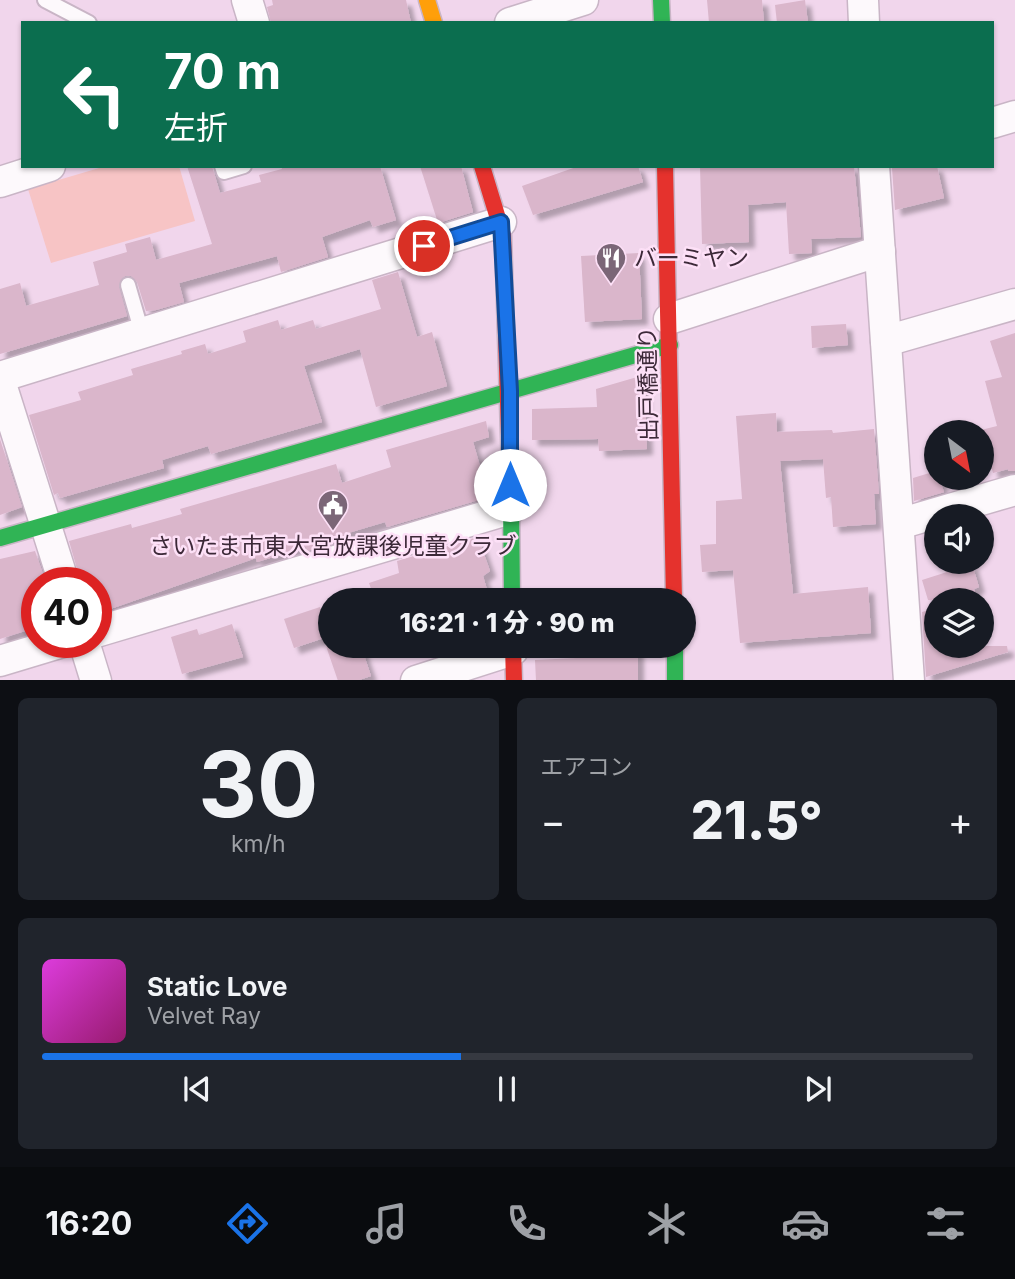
<!DOCTYPE html>
<html lang="ja">
<meta charset="utf-8">
<style>
:root{--surface:#171b24;--page:#20242c;--text:#f1f3f6;--muted:#9ea1a6;--line:#363941;--accent:#1a73e8}
body{margin:0;font-family:Inter,"Noto Sans JP",sans-serif;background:var(--page);color:var(--text);height:100vh;display:flex;flex-direction:column;font-size:26px;white-space:nowrap}
*{box-sizing:border-box;margin:0}
p{font-size:23px;color:var(--muted)}
.icon{flex:none;width:38px;height:38px;fill:none;stroke:currentColor;stroke-width:2;stroke-linecap:round;stroke-linejoin:round}
.map{position:relative;height:680px;overflow:hidden}
.side{display:flex;flex-direction:column;gap:18px;padding:18px;background:#0d0f14;flex:1}
.side>*{flex:none}
.guide{position:absolute;left:21px;top:21px;width:973px;height:147px;border-radius:0px;box-shadow:0 2px 5px #0004;background:#0b6e4f;color:#fff;overflow:hidden}
.needle{width:46px;rotate:148deg}
.buttons{position:absolute;left:924px;top:420px;display:grid;gap:14px}
.buttons a{display:grid;place-items:center;width:70px;height:70px;border-radius:50%;background:var(--surface);box-shadow:0 2px 5px #0004;font-size:35px}
.speed{position:absolute;left:21px;top:567px;display:flex;gap:14px;font-size:35px;font-weight:700;text-align:center}
.speed>*{display:grid;place-content:center;width:91px;height:91px;border-radius:50%;background:var(--surface);box-shadow:0 2px 5px #0004;line-height:1}
.speed .limit{border:10px solid #d22;background:#fff;color:#111}
.pin{position:absolute;display:grid;place-items:center;width:60px;height:60px;color:#fff;margin:-30px;border:4px solid #fff;border-radius:50%;box-shadow:0 2px 7px #0007}
.me{position:absolute;width:77px;margin:-38px;rotate:0deg;stroke-linejoin:round;filter:drop-shadow(0 0 5px #0008)}
.turn{display:flex;align-items:center;gap:24px;height:147px;padding:0 28px;font-size:32px}
.turn .icon{width:91px;height:91px;stroke-width:2.5}
.turn b{display:block;font-size:49px;line-height:60px}
.big{font-size:52px;font-weight:800;line-height:1.1}
.side .card{flex:1;display:flex;flex-direction:column;justify-content:center;gap:10px;min-width:0;padding:0 24px;border-radius:10px;background:var(--page)}
.side .dial{align-items:center;gap:0}
.dial b{font-size:91px;line-height:1}
.song{display:flex;align-items:center;gap:21px}
.cover{width:84px;height:84px;border-radius:10px;background:linear-gradient(135deg,hsl(300 70% 55%),hsl(320 70% 35%))}
.played{height:7px;border-radius:4px;background:linear-gradient(90deg,var(--accent) 45%,var(--line) 45%)}
.keys{display:flex;justify-content:space-around;direction:ltr}
.heat{display:flex;justify-content:space-between;align-items:center;font-size:38px;direction:ltr}
.side .tiles{flex:1;display:grid;gap:18px;grid-template-columns:1fr 1fr}
.card:last-child{grid-column:span 2}
.trip{position:absolute;left:318px;top:588px;width:378px;height:70px;border-radius:35px;background:var(--surface);box-shadow:0 2px 5px #0004;font-weight:800;line-height:70px;text-align:center}
.dock{display:flex;height:112px;justify-content:space-around;align-items:center;background:#090b0e;color:var(--muted)}
.dock .icon{width:49px;height:49px}
.dock .on{color:var(--accent)}
.dock b{font-size:32px;color:var(--text)}
.map>svg:first-child{display:block}
.green{fill:#f7c4c5}
.building{fill:#dab6cb;filter:url(#shadow)}
.lines{fill:none;stroke-linecap:round;stroke-linejoin:round}
.lane-casing{stroke:#c9b5c6;stroke-width:18}
.street-casing{stroke:#c9b5c6;stroke-width:33}
.fast-casing{stroke:#c9b5c6;stroke-width:19}
.slow-casing{stroke:#c9b5c6;stroke-width:19}
.jam-casing{stroke:#c9b5c6;stroke-width:19}
.lane{stroke:#fdf9fc;stroke-width:14}
.street{stroke:#fdf9fc;stroke-width:30}
.fast{stroke:#30b455;stroke-width:16}
.slow{stroke:#ff9f0a;stroke-width:16}
.jam{stroke:#e5322d;stroke-width:16}
.route-casing{stroke:#114b97;stroke-width:18}
.route{stroke:#1a73e8;stroke-width:12}
.labels{text-anchor:middle;dominant-baseline:central;stroke-width:5;stroke-linejoin:round;paint-order:stroke}
.poi-label{font-size:23px;fill:#3c2938;stroke:#fde0f7;text-anchor:start}
.street-label{font-size:23px;fill:#3c2938;stroke:#fde0f7}
</style>
<div class="map">
<svg width="1015" height="681" viewBox="0 0 1015 681">
<defs>
<filter id="shadow"><feDropShadow dx="6" dy="6" stdDeviation="2" flood-color="#0004"/></filter>
</defs>
<rect width="100%" height="100%" fill="#f1d6ec"/>
<polygon class="green" points="106,166 179,166 195,221 51,263 28,189"/>
<g class="building">
<polygon points="272,0 406,0 411,23 271,23 267,7 273,5"/>
<polygon points="707,0 762,0 764,23 709,23"/>
<polygon points="805,0 808,23 777,23 775,5"/>
<polygon points="187,166 212,166 220,193 261,182 259,175 282,169 281,166 380,166 396,220 373,227 370,220 322,237 328,257 281,272 277,256 179,283 184,302 156,310 146,311 137,282 131,276 125,276 119,287 127,316 0,354 0,289 20,283 26,306 99,285 93,262 127,252 125,244 150,237 156,260 212,244"/>
<polygon points="420,166 461,166 473,212 438,223"/>
<polygon points="579,166 638,166 643,182 533,215 522,186"/>
<polygon points="700,166 854,166 861,237 811,239 812,253 789,254 786,202 748,205 749,242 702,244"/>
<polygon points="900,166 937,166 944,198 895,210 892,168"/>
<polygon points="639,253 642,319 585,322 581,256"/>
<polygon points="398,272 417,337 432,332 447,386 376,407 360,349 304,366 322,422 211,454 208,446 162,460 164,468 60,498 58,493 54,495 29,415 81,400 78,392 133,375 131,369 182,354 181,351 205,344 208,354 246,342 243,331 278,320 281,330 313,320 316,329 381,309 372,280"/>
<polygon points="846,324 848,345 812,348 811,326"/>
<polygon points="1015,333 1015,471 1008,471 1008,469 993,473 981,430 997,426 985,381 1002,377 990,341"/>
<polygon points="644,375 647,449 599,451 598,439 532,440 532,409 597,407 596,389"/>
<polygon points="776,413 777,432 832,430 833,433 874,429 879,494 874,494 876,524 833,527 831,497 826,498 823,459 780,461 793,594 868,587 871,633 740,643 733,570 702,572 700,545 716,544 716,501 742,499 736,416"/>
<polygon points="486,421 489,437 473,442 489,497 387,527 385,522 348,533 350,538 307,551 306,547 257,562 256,558 96,614 96,583 81,583 69,541 131,524 132,528 182,514 180,509 336,464 342,483 391,467 386,450"/>
<polygon points="0,439 22,507 0,515"/>
<polygon points="936,471 944,492 914,501 913,478"/>
<polygon points="478,537 490,571 483,576 490,600 471,600 468,592 445,600 375,600 369,583 399,573 397,561"/>
<polygon points="35,551 46,583 37,583 37,627 0,639 0,559"/>
<polygon points="972,564 979,587 974,589 977,600 928,600 922,580"/>
<polygon points="320,607 330,636 294,648 284,619"/>
<polygon points="936,608 936,646 1007,646 1008,652 926,677 922,612"/>
<polygon points="232,624 243,657 182,674 171,637 197,629 199,635"/>
<polygon points="326,646 361,646 371,676 356,681 338,681"/>
<polygon points="598,646 638,646 638,681 536,681 535,660 598,657"/>
</g>
<g class="lines">
<g class="lane-casing">
<g id="lane">
<polyline points="45,0 89,23"/>
<polyline points="222,166 224,172 244,166"/>
<polyline points="128,285 142,333"/>
</g>
</g>
<g class="street-casing">
<g id="street">
<polyline points="247,0 254,23"/>
<polyline points="863,0 864,23"/>
<polyline points="510,23 583,0"/>
<polyline points="992,123 1015,116"/>
<polyline points="874,166 909,681"/>
<polyline points="0,182 50,166"/>
<polyline points="669,319 880,251"/>
<polyline points="886,341 1015,304"/>
<polyline points="0,377 501,222"/>
<polyline points="0,381 64,583"/>
<polyline points="899,524 1015,490"/>
<polyline points="96,632 510,509"/>
<polyline points="84,642 96,681"/>
<polyline points="0,661 63,642"/>
<polyline points="416,681 513,650"/>
</g>
</g>
<g class="fast-casing">
<g id="fast">
<polyline points="661,0 662,23"/>
<polyline points="511,502 512,600"/>
<polyline points="0,538 670,345"/>
<polyline points="675,646 675,681"/>
</g>
</g>
<g class="slow-casing">
<polyline id="slow" points="427,0 434,23"/>
</g>
<g class="jam-casing">
<g id="jam">
<polyline points="482,166 503,235 511,502"/>
<polyline points="665,166 674,600"/>
<polyline points="513,646 514,681"/>
</g>
</g>
<use href="#lane" class="lane"/>
<use href="#street" class="street"/>
<use href="#fast" class="fast"/>
<use href="#slow" class="slow"/>
<use href="#jam" class="jam"/>
</g>
<g class="lines">
<g class="route-casing">
<polyline id="route" points="424,246 501,222 510,391 510,485"/>
</g>
<use href="#route" class="route"/>
</g>
<defs>
<g id="restaurant-pin" transform="scale(1.575)"><path d="M0 17L-7.5 6A9.5 9.5 0 1 1 7.5 6Z" fill="#7b6677" stroke="#fde0f7"/><path d="M-5-6h1v4h1v-4h1v4h1v-4h1v5L-1.5 .5V6h-2V.5L-5-1ZM5-6V6H3V1.5H1.5Q1.5-4 5-6Z" fill="#fff"/></g>
<g id="civic-pin" transform="scale(1.575)"><path d="M0 17L-7.5 6A9.5 9.5 0 1 1 7.5 6Z" fill="#7b6677" stroke="#fde0f7"/><path d="M-.6-6.5H3V-4.5H.6V-3L4-1V1h2V6H-6V1h2V-1L-.6-3ZM-1.2 2.5V6h2.4V2.5Z" fill="#fff"/></g>
</defs>
<g fill-rule="evenodd">
<use href="#restaurant-pin" x="611" y="258"/>
<use href="#civic-pin" x="333" y="505"/>
</g>
<g class="labels">
<g class="poi-label">
<text x="634" y="258">バーミヤン</text>
<text x="333" y="546" text-anchor="middle">さいたま市東大宮放課後児童クラブ</text>
</g>
<g class="street-label">
<text transform="translate(648 384) rotate(-91)">出戸橋通り</text>
</g>
</g>
</svg>
<div class="buttons">
<a><svg class="needle" viewBox="-14 -14 28 28"><path d="M0-13l5 13h-10z" fill="#e53935"/><path d="M0 13l5-13h-10z" fill="#9ea1a6"/></svg></a>
<a><svg class="icon" aria-label="sound" viewBox="0 0 24 24"><path d="M4 9h4l5-4v14l-5-4H4zM17 9q2 3 0 6"/></svg></a>
<a><svg class="icon" aria-label="layers" viewBox="0 0 24 24"><path d="M12 4l9 5-9 5-9-5zM3 14l9 5 9-5"/></svg></a>
</div>
<div class="speed"><div class="limit">40</div></div>
<div class="pin" style="left:424px;top:246px;background:#d93025"><svg class="icon" aria-label="arrive" viewBox="0 0 24 24"><path d="M6 21V4h12l-3 4 3 4H6"/></svg></div>
<svg class="me" style="left:510px;top:485px" viewBox="-20 -20 40 40"><circle r="19" fill="#fff"/><path d="M0-13L10 11 0 6-10 11z" fill="#1a73e8"/></svg>
<div class="trip">16:21 · 1 分 · 90 m</div>
<div class="guide">
<div class="turn"><svg class="icon" aria-label="left" viewBox="0 0 24 24"><path d="M17 20v-9H6M10 6l-5 5 5 5"/></svg><div><b>70 m</b>左折</div></div>
</div>
</div>
<section class="side">
<div class="tiles">
<div class="card dial"><b>30</b><p>km/h</p></div>
<div class="card"><p>エアコン</p>
<div class="heat"><a>−</a><b class="big">21.5°</b><a>+</a></div>
</div>
<div class="card">
<div class="song"><i class="cover"></i><div><b>Static Love</b><p>Velvet Ray</p></div></div>
<div class="played"></div>
<div class="keys"><svg class="icon" aria-label="previous" viewBox="0 0 24 24"><path d="M18 5L8 12l10 7zM5 5v14"/></svg><svg class="icon" aria-label="pause" viewBox="0 0 24 24"><path d="M8 5v14M16 5v14"/></svg><svg class="icon" aria-label="next" viewBox="0 0 24 24"><path d="M6 5l10 7-10 7zM19 5v14"/></svg></div>
</div>
</div>
</section>
<nav class="dock">
<b>16:20</b>
<svg class="icon on" aria-label="directions" viewBox="0 0 24 24"><path d="M12 3l9 9-9 9-9-9zM9 14v-3h6M13 9l2 2-2 2"/></svg>
<svg class="icon" aria-label="music" viewBox="0 0 24 24"><path d="M9 18V5l10-2v13"/><circle cx="6" cy="18" r="3"/><circle cx="16" cy="16" r="3"/></svg>
<svg class="icon" aria-label="phone" viewBox="0 0 24 24"><path d="M5 4h4l2 5-3 2q2 4 5 5l2-3 5 2v4C11 20 4 13 5 4z"/></svg>
<svg class="icon" aria-label="climate" viewBox="0 0 24 24"><path d="M12 3v18M4 7l16 10M4 17L20 7"/></svg>
<svg class="icon" aria-label="car" viewBox="0 0 24 24"><path d="M5 17H2v-5l4-1 3-4h7l3 4 3 1v5h-3M9 17h6M6 11h13"/><circle cx="7" cy="17" r="2"/><circle cx="17" cy="17" r="2"/></svg>
<svg class="icon" aria-label="filters" viewBox="0 0 24 24"><path d="M4 7h16M4 17h16"/><circle cx="9" cy="7" r="2"/><circle cx="15" cy="17" r="2"/></svg>
</nav>
